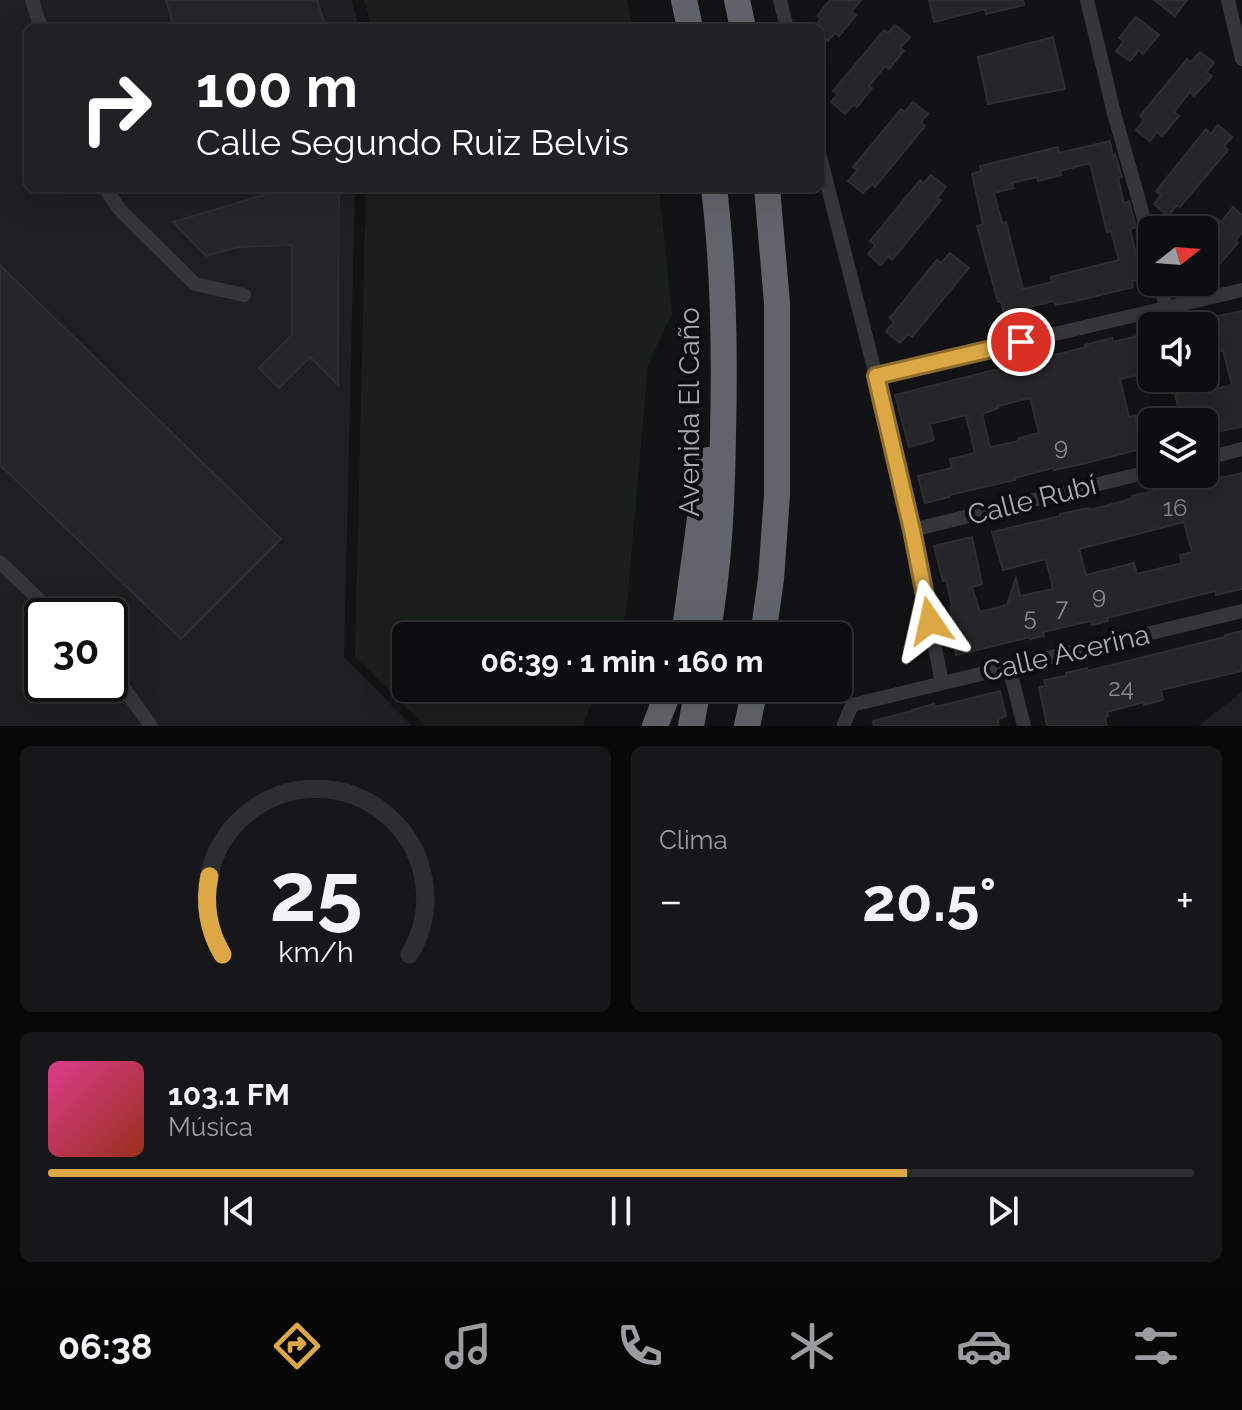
<!DOCTYPE html>
<html lang="es">
<meta charset="utf-8">
<style>
:root{--surface:#0e0e10;--page:#171719;--text:#f1f3f6;--muted:#9b9c9f;--line:#2e2e30;--accent:#dba845}
body{margin:0;font-family:Raleway,sans-serif;background:var(--page);color:var(--text);height:100vh;display:flex;flex-direction:column;font-size:30px;white-space:nowrap}
*{box-sizing:border-box;margin:0}
p{font-size:26px;color:var(--muted)}
.icon{flex:none;width:44px;height:44px;fill:none;stroke:currentColor;stroke-width:2;stroke-linecap:round;stroke-linejoin:round}
.map{position:relative;height:726px;overflow:hidden}
.panel{display:flex;flex-direction:column;gap:20px;padding:20px;background:#080809;flex:1}
.panel>*{flex:none}
.hud{position:absolute;left:24px;top:24px;width:800px;height:168px;border-radius:12px;box-shadow:0 8px 32px #0002,0 0 0 2px var(--line);background:#202124;color:#fff;overflow:hidden}
.needle{width:52px;rotate:73deg}
.controls{position:absolute;left:1138px;top:216px;display:grid;gap:16px}
.controls a{display:grid;place-items:center;width:80px;height:80px;border-radius:12px;background:var(--surface);box-shadow:0 8px 32px #0002,0 0 0 2px var(--line);font-size:40px}
.speed{position:absolute;left:24px;top:598px;display:flex;gap:16px;font-size:40px;font-weight:700;text-align:center}
.speed>*{display:grid;place-content:center;width:104px;height:104px;border-radius:50%;background:var(--surface);box-shadow:0 8px 32px #0002,0 0 0 2px var(--line);line-height:1}
.speed .limit{border:4px solid #111;border-radius:12px;background:#fff;color:#111}
.pin{position:absolute;display:grid;place-items:center;width:68px;height:68px;color:#fff;margin:-34px;border:4px solid #fff;border-radius:50%;box-shadow:0 2px 8px #0007}
.me{position:absolute;width:88px;margin:-44px;rotate:349deg;stroke-linejoin:round;filter:drop-shadow(0 0 6px #0008)}
.turn{display:flex;align-items:center;gap:28px;height:168px;padding:0 40px;font-size:36px}
.turn .icon{width:104px;height:104px;stroke-width:2.5}
.turn b{display:block;font-size:56px;line-height:68px}
.big{font-size:60px;font-weight:700;line-height:1.1}
.panel .card{flex:1;display:flex;flex-direction:column;justify-content:center;gap:12px;min-width:0;padding:0 28px;border-radius:12px;background:var(--page)}
.panel .dial{align-items:center;gap:0}
.dial svg{height:208px;overflow:visible;fill:none;stroke:var(--line);stroke-width:7;stroke-linecap:round;text-anchor:middle}
.dial text{fill:var(--text);stroke:none}
.song{display:flex;align-items:center;gap:24px}
.cover{width:96px;height:96px;border-radius:12px;background:linear-gradient(135deg,hsl(330 70% 55%),hsl(10 70% 35%))}
.played{height:8px;border-radius:4px;background:linear-gradient(90deg,var(--accent) 75%,var(--line) 75%)}
.keys{display:flex;justify-content:space-around;direction:ltr}
.heat{display:flex;justify-content:space-between;align-items:center;font-size:44px;direction:ltr}
.panel .tiles{flex:1;display:grid;gap:20px;grid-template-columns:1fr 1fr}
.card:last-child{grid-column:span 2}
.trip{position:absolute;left:392px;top:622px;width:460px;height:80px;border-radius:12px;background:var(--surface);box-shadow:0 8px 32px #0002,0 0 0 2px var(--line);font-weight:700;line-height:80px;text-align:center}
.dock{display:flex;height:128px;justify-content:space-around;align-items:center;background:#060606;color:var(--muted)}
.dock .icon{width:56px;height:56px}
.dock .on{color:var(--accent)}
.dock b{font-size:36px;color:var(--text)}
.map>svg:first-child{display:block}
.built{fill:#1f1f22;fill-rule:evenodd}
.green{fill:#1a1f1b}
.building{fill:#262629;stroke:#2e2e30;stroke-width:2;fill-rule:evenodd}
.lines{fill:none;stroke-linecap:round;stroke-linejoin:round}
.minor{stroke:#353639;stroke-width:14}
.motorway{stroke:#61646a;stroke-width:26}
.route-casing{stroke:#8e6d2d;stroke-width:20}
.route{stroke:#dba845;stroke-width:14}
.labels{text-anchor:middle;dominant-baseline:central;stroke-width:8;stroke-linejoin:round;paint-order:stroke}
.number-label{font-size:24px;fill:#868990}
.street-label{font-size:28px;fill:#a7abb3;stroke:#0e0e10}
</style>
<div class="map">
<svg width="1242" height="726" viewBox="0 0 1242 726">
<rect width="100%" height="100%" fill="#131315"/>
<g class="built">
<path d="M0 0H352L359 28H28V188H355L344 657 412 726H0ZM42 616H110V684H42Z"/>
<polygon points="1242,692 1242,726 1198,726"/>
</g>
<g class="green">
<polygon points="364,0 627,0 633,28 370,28 370,20"/>
<polygon points="366,188 659,188 672,314 648,364 626,614 618,636 406,636 406,688 597,688 583,726 425,726 355,657"/>
</g>
<g class="building">
<polygon points="166,0 317,0 326,28 174,28"/>
<polygon points="830,0 861,0 851,12 856,15 839,36 835,33 828,41 820,34 820,28 814,28 821,19 817,16"/>
<polygon points="929,0 1023,0 1024,5 986,14 985,9 934,22"/>
<polygon points="1154,0 1187,0 1175,16"/>
<polygon points="1136,17 1159,35 1143,54 1139,50 1130,61 1116,51 1124,41 1119,38"/>
<polygon points="895,25 910,37 900,48 904,51 889,69 885,66 869,86 872,88 857,107 854,104 845,114 831,102 838,94 833,91 884,30 888,33"/>
<polygon points="1053,37 1065,89 988,104 978,57"/>
<polygon points="1200,52 1214,63 1207,72 1212,76 1194,96 1190,92 1174,112 1179,116 1162,136 1157,132 1150,141 1136,130 1144,120 1140,116 1187,59 1191,62"/>
<polygon points="913,102 928,114 921,122 925,126 875,187 872,184 863,193 848,181 857,170 853,167 901,109 905,112"/>
<polygon points="1218,125 1232,137 1224,146 1228,150 1180,207 1177,205 1168,216 1154,204 1161,195 1156,191 1206,129 1211,134"/>
<path d="M1110 141 1113 157 1115 154 1122 177 1118 178 1124 203 1129 201 1136 227 1130 229 1142 279 1132 281 1133 287 1072 302 1056 305 1054 301 1004 313 1001 301 998 302 977 226 983 224 972 174 981 171 980 166 1058 147 1059 153ZM1090 163 1107 232 1111 231 1119 260 1051 277 1052 282 1023 289 1006 222 1002 223 994 193 1014 188 1012 183 1037 177 1038 181 1061 175 1060 171Z"/>
<polygon points="931,175 946,187 937,198 941,200 892,260 888,256 881,265 868,254 875,245 870,241 920,180 924,183"/>
<polygon points="287,188 339,188 338,385 310,357 279,388 259,368 292,335 292,245 238,247 206,256 173,222"/>
<polygon points="1233,207 1242,215 1242,233 1235,241 1238,243 1218,266 1204,255 1204,243 1210,235 1205,232 1216,218 1221,222"/>
<polygon points="950,253 969,268 912,337 908,334 900,343 886,332 894,322 890,318 937,260 941,263"/>
<polygon points="0,265 281,539 181,639 0,465"/>
<path d="M1242 311V427L1204 434V422H1152V446L1082 464 1054 470 1053 468 1015 478V480L949 495V497L925 503 918 476 952 468 950 459 975 453 966 415 930 424 934 440 909 447 895 395 1086 347 1085 345 1112 338 1113 342 1145 334 1152 361V372L1120 379 1129 417 1136 415V420L1179 409 1175 395 1194 390 1195 394 1232 385 1223 350 1204 355V319ZM1030 398 1039 433 1019 438V441L990 447 982 414 998 408V406Z"/>
<path d="M1242 473V589L1216 595 1215 591 1107 618 1108 621 1092 625 1091 621 1043 632 1044 636 1030 639V637L956 655 948 620 953 619 950 607 952 606 946 580 943 581 934 546 972 537 982 584 972 587 980 612 1007 605 1016 578 1020 596 1053 589 1046 559 1003 570 992 532 1060 516V514L1080 510 1089 508V510L1124 501 1133 498 1132 496 1185 483 1187 485ZM1184 522 1192 552 1180 555 1182 563 1137 574 1134 563 1086 575 1079 549Z"/>
<polygon points="1242,631 1242,671 1161,690 1163,700 1144,705 1144,702 1107,712 1108,716 1105,717 1107,726 1047,726 1039,687 1046,686 1044,680 1066,676 1066,673 1087,668 1087,671 1225,637 1225,635"/>
<polygon points="1000,691 1006,716 998,719 999,726 874,726 873,721 912,711 912,710 934,704 935,707"/>
</g>
<g class="lines">
<g class="minor">
<polyline points="32,0 41,28"/>
<polyline points="780,0 787,28"/>
<polyline points="1087,0 1114,113 1152,247"/>
<polyline points="1228,0 1242,59"/>
<polyline points="820,156 876,376 912,530 942,683"/>
<polyline points="105,188 120,210 195,284 244,295"/>
<polyline points="1160,282 1166,308"/>
<polyline points="876,376 1242,290"/>
<polyline points="1204,459 1242,449"/>
<polyline points="912,530 1152,471"/>
<polyline points="0,562 56,616"/>
<polyline points="1009,667 1024,726"/>
<polyline points="110,669 151,726"/>
<polyline points="844,726 844,724 852,705 1242,611"/>
</g>
<g class="motorway">
<polyline points="684,0 690,28"/>
<polyline points="737,0 743,28"/>
<polyline points="684,636 708,460"/>
<path d="M707 636C719 569 722 502 723 434 725 352 724 269 714 188"/>
<polyline points="763,636 771,579 777,495 777,303 767,188"/>
<polyline points="655,726 670,688"/>
<polyline points="691,726 698,688"/>
<polyline points="747,726 755,688"/>
</g>
</g>
<g class="lines">
<g class="route-casing">
<polyline id="route" points="930,621 912,530 876,376 1021,342"/>
</g>
<use href="#route" class="route"/>
</g>
<g class="labels">
<g class="number-label">
<text x="1061" y="446">9</text>
<text x="1175" y="507">16</text>
<text x="1099" y="595">9</text>
<text x="1062" y="607">7</text>
<text x="1030" y="616">5</text>
<text x="1121" y="687">24</text>
</g>
<g class="street-label">
<text transform="translate(689 412) rotate(-90)">Avenida El Caño</text>
<text transform="translate(1032 500) rotate(-14)">Calle Rubí</text>
<text transform="translate(1066 653) rotate(-13)">Calle Acerina</text>
</g>
</g>
</svg>
<div class="controls">
<a><svg class="needle" viewBox="-14 -14 28 28"><path d="M0-13l5 13h-10z" fill="#e53935"/><path d="M0 13l5-13h-10z" fill="#9b9c9f"/></svg></a>
<a><svg class="icon" aria-label="sound" viewBox="0 0 24 24"><path d="M4 9h4l5-4v14l-5-4H4zM17 9q2 3 0 6"/></svg></a>
<a><svg class="icon" aria-label="layers" viewBox="0 0 24 24"><path d="M12 4l9 5-9 5-9-5zM3 14l9 5 9-5"/></svg></a>
</div>
<div class="speed"><div class="limit">30</div></div>
<div class="pin" style="left:1021px;top:342px;background:#d93025"><svg class="icon" aria-label="arrive" viewBox="0 0 24 24"><path d="M6 21V4h12l-3 4 3 4H6"/></svg></div>
<svg class="me" style="left:930px;top:621px" viewBox="-20 -20 40 40"><path d="M0-17L14 15 0 8-14 15z" fill="#dba845" stroke="#fff" stroke-width="4"/></svg>
<div class="trip">06:39 · 1 min · 160 m</div>
<div class="hud">
<div class="turn"><svg class="icon" aria-label="right" viewBox="0 0 24 24"><path d="M7 20v-9h11M14 6l5 5-5 5"/></svg><div><b>100 m</b>Calle Segundo Ruiz Belvis</div></div>
</div>
</div>
<section class="panel">
<div class="tiles">
<div class="card dial"><svg viewBox="0 0 100 80">
<path d="M14 69A42 42 0 1 1 86 69"/>
<path d="M14 69A42 42 0 0 1 9 39" stroke="#dba845"/>
<text x="50" y="56" font-size="32" font-weight="700">25</text>
<text x="50" y="72" font-size="11">km/h</text>
</svg></div>
<div class="card"><p>Clima</p>
<div class="heat"><a>−</a><b class="big">20.5°</b><a>+</a></div>
</div>
<div class="card">
<div class="song"><i class="cover"></i><div><b>103.1 FM</b><p>Música</p></div></div>
<div class="played"></div>
<div class="keys"><svg class="icon" aria-label="previous" viewBox="0 0 24 24"><path d="M18 5L8 12l10 7zM5 5v14"/></svg><svg class="icon" aria-label="pause" viewBox="0 0 24 24"><path d="M8 5v14M16 5v14"/></svg><svg class="icon" aria-label="next" viewBox="0 0 24 24"><path d="M6 5l10 7-10 7zM19 5v14"/></svg></div>
</div>
</div>
</section>
<nav class="dock">
<b>06:38</b>
<svg class="icon on" aria-label="directions" viewBox="0 0 24 24"><path d="M12 3l9 9-9 9-9-9zM9 14v-3h6M13 9l2 2-2 2"/></svg>
<svg class="icon" aria-label="music" viewBox="0 0 24 24"><path d="M9 18V5l10-2v13"/><circle cx="6" cy="18" r="3"/><circle cx="16" cy="16" r="3"/></svg>
<svg class="icon" aria-label="phone" viewBox="0 0 24 24"><path d="M5 4h4l2 5-3 2q2 4 5 5l2-3 5 2v4C11 20 4 13 5 4z"/></svg>
<svg class="icon" aria-label="climate" viewBox="0 0 24 24"><path d="M12 3v18M4 7l16 10M4 17L20 7"/></svg>
<svg class="icon" aria-label="car" viewBox="0 0 24 24"><path d="M5 17H2v-5l4-1 3-4h7l3 4 3 1v5h-3M9 17h6M6 11h13"/><circle cx="7" cy="17" r="2"/><circle cx="17" cy="17" r="2"/></svg>
<svg class="icon" aria-label="filters" viewBox="0 0 24 24"><path d="M4 7h16M4 17h16"/><circle cx="9" cy="7" r="2"/><circle cx="15" cy="17" r="2"/></svg>
</nav>
